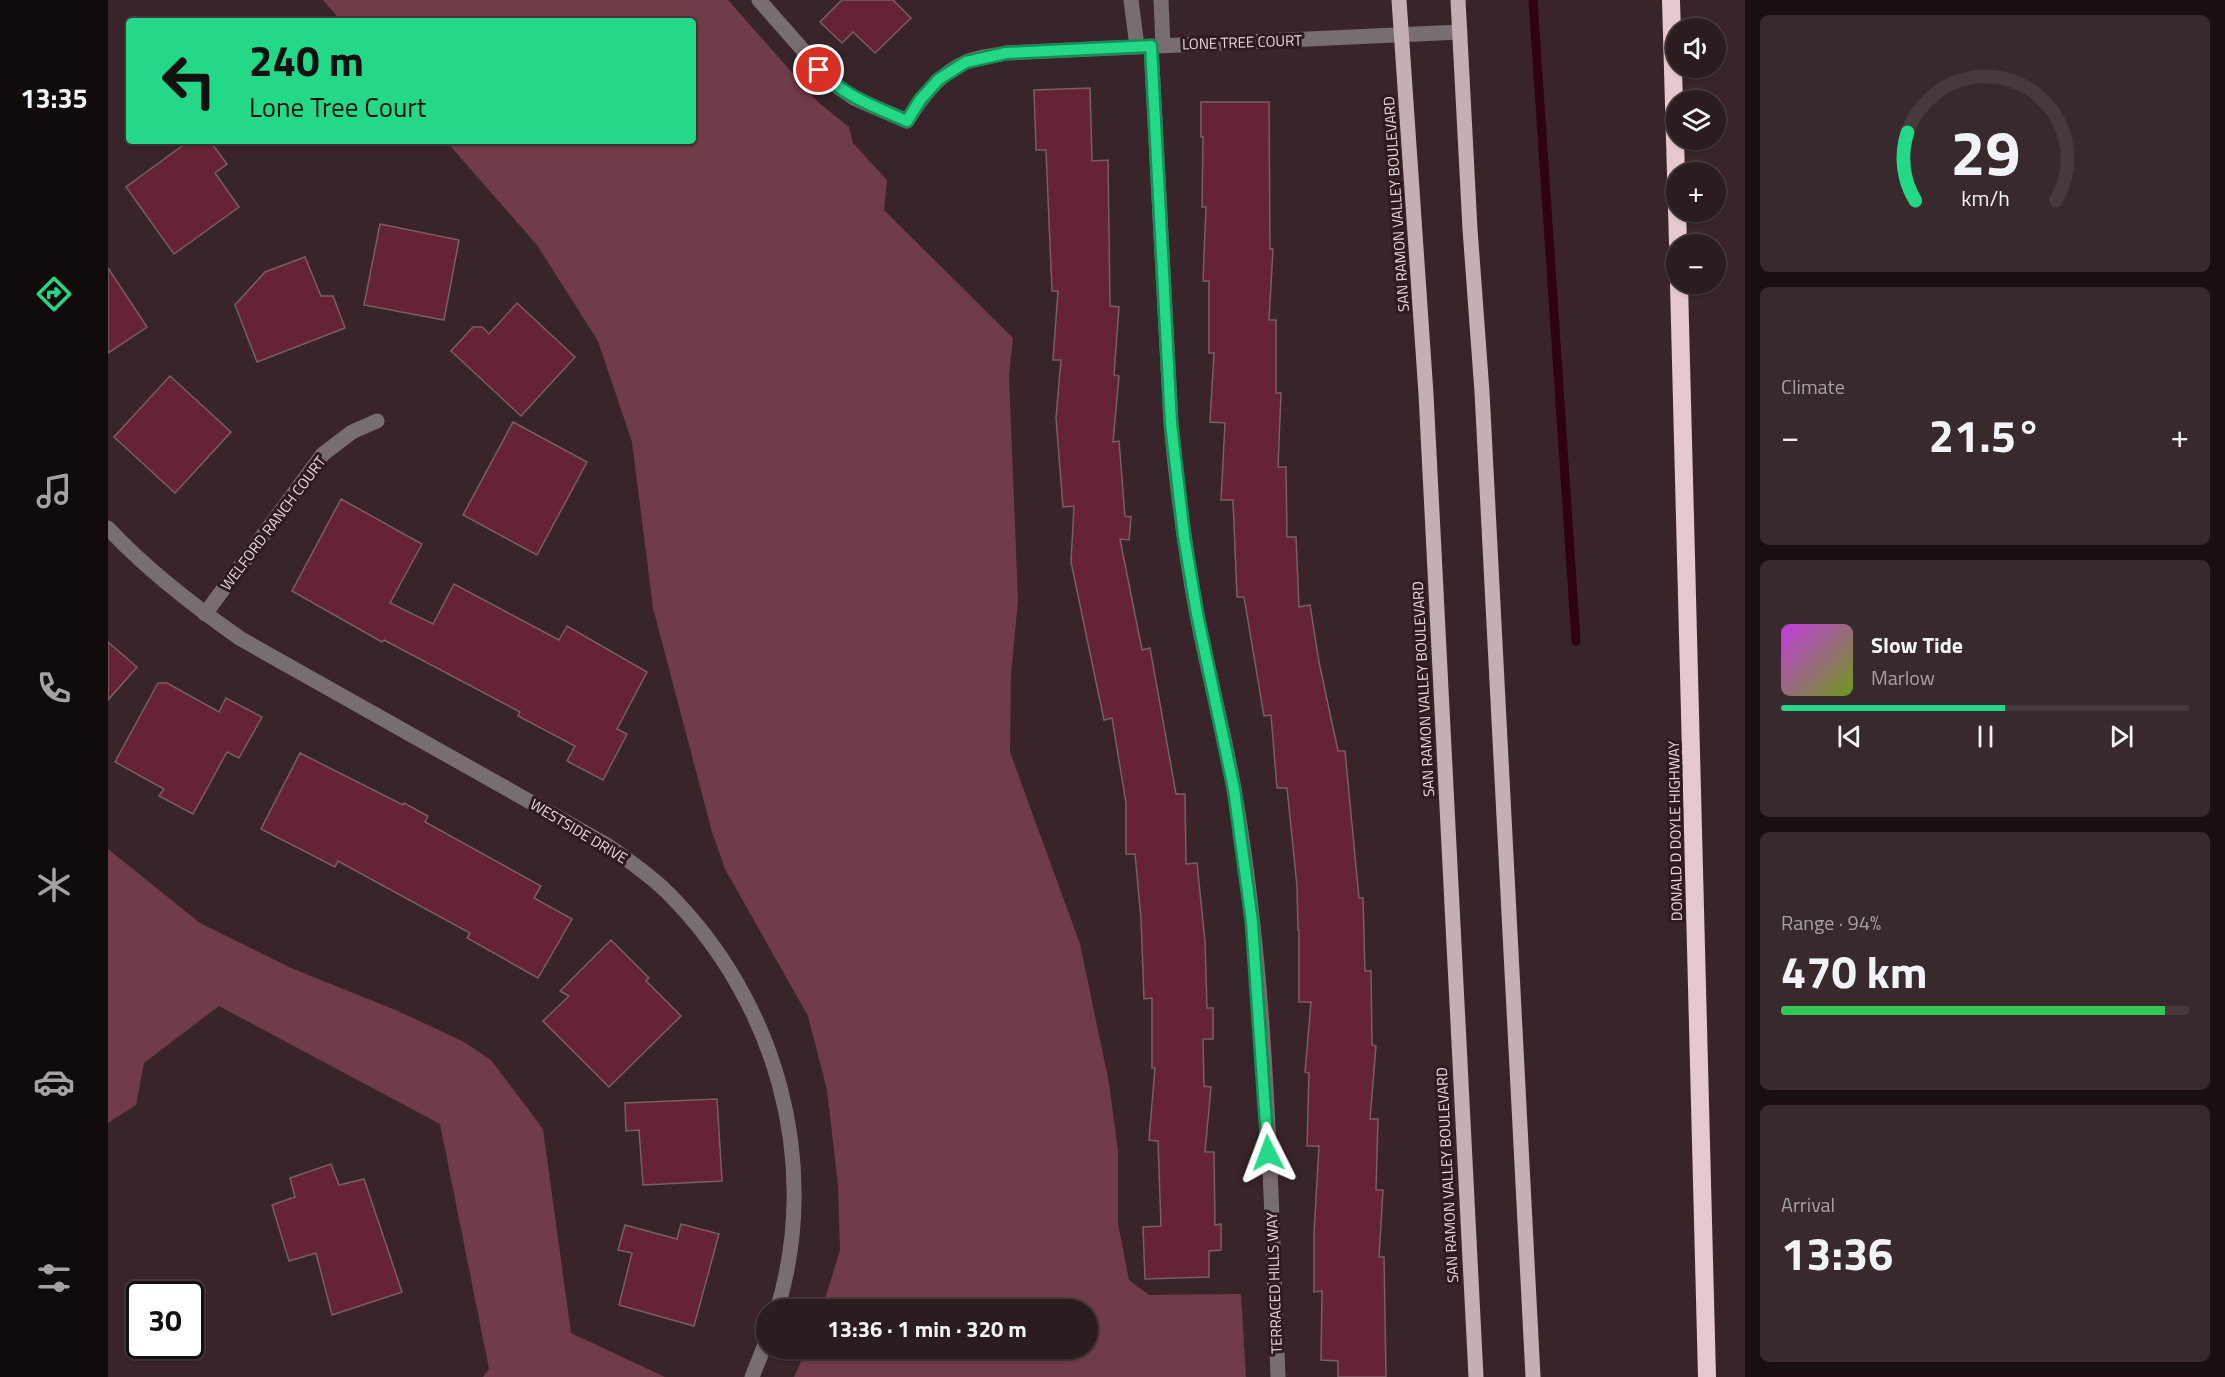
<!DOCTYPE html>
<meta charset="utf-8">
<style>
:root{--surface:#2b1c1f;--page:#37292c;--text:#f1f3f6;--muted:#a6a1a4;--line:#473a3d;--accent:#23d886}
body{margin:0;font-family:"Titillium Web",sans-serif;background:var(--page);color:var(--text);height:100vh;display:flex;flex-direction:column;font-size:22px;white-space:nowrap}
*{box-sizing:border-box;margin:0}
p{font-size:20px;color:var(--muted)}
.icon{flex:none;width:33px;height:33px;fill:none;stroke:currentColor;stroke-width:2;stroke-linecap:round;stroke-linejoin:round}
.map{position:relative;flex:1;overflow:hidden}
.details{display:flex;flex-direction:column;gap:15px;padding:15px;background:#180f11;width:480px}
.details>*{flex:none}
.hud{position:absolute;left:18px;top:18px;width:570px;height:126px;border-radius:6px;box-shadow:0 2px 4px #0004,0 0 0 2px var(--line);background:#23d886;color:#111;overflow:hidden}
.controls{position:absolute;left:1558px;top:18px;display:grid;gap:12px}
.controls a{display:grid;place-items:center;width:60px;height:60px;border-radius:50%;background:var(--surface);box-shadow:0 2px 4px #0004,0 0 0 2px var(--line);font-size:30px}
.speed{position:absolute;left:18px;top:1281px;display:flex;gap:12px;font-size:30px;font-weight:700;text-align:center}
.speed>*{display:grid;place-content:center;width:78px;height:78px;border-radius:50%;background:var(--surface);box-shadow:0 2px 4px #0004,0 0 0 2px var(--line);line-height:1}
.speed .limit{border:3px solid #111;border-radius:9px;background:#fff;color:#111}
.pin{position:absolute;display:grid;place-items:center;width:51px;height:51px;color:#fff;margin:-26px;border:3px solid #fff;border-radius:50%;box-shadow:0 2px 6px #0007}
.me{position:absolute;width:66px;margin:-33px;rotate:357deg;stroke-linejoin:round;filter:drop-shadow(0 0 4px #0008)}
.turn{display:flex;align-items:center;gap:21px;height:126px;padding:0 24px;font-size:27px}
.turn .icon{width:78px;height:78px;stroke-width:2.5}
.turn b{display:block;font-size:42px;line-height:51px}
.big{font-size:45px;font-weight:700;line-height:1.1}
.details .widget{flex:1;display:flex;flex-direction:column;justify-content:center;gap:9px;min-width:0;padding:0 21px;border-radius:9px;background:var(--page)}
.details .dial{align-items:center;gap:0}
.dial svg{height:156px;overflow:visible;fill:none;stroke:var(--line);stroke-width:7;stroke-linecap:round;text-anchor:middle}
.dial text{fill:var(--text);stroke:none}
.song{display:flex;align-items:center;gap:18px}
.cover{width:72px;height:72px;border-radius:9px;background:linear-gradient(135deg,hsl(290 70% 55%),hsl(80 70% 35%))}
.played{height:6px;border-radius:3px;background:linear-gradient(90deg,var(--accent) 55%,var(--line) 55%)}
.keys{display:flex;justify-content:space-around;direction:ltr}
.heat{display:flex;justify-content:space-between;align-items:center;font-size:33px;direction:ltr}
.charge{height:9px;border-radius:4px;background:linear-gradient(90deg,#34c759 94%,var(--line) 0)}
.trip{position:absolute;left:648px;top:1299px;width:342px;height:60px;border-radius:30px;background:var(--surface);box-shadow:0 2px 4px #0004,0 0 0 2px var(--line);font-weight:700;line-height:60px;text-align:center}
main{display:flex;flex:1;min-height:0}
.menu{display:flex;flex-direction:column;width:108px;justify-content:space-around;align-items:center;background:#110b0c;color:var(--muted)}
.menu .icon{width:42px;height:42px}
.menu .active{color:var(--accent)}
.menu b{font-size:27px;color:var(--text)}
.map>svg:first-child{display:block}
.green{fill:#703c47}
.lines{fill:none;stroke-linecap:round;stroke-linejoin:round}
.stream{stroke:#300110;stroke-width:9}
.building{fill:#662335;stroke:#785f63;stroke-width:1.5}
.minor{stroke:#786d6f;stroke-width:15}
.major{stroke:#c6afb2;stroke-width:15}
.highway{stroke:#e5c9cd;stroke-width:18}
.route-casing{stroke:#178c57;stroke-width:15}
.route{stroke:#23d886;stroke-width:10}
.labels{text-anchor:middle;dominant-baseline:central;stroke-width:6;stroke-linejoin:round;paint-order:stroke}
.street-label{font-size:15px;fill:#e6d8da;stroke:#2f1b1f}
</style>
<main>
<nav class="menu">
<b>13:35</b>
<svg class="icon active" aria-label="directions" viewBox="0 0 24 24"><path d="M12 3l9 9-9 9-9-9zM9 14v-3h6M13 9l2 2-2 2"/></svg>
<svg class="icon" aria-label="music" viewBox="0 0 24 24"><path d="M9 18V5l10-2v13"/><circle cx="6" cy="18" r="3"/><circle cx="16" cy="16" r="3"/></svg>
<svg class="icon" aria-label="phone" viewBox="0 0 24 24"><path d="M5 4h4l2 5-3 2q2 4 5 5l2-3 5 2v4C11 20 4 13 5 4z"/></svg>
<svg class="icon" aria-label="climate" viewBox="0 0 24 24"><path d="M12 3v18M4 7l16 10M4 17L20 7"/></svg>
<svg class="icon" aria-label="car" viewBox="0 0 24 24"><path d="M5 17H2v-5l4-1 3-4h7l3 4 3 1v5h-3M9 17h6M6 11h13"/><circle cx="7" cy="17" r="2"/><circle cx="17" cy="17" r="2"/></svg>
<svg class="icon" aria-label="filters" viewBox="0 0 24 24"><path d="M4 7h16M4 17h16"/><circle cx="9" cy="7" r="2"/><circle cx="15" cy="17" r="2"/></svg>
</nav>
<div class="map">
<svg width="1637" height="1377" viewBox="0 0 1637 1377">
<rect width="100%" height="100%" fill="#392529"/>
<g class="green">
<polygon points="215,0 620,0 711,103 741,127 745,143 779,180 776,210 905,338 901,376 910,600 903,675 902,752 972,944 1001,1083 1010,1151 1010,1224 1021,1280 1041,1295 1133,1294 1138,1377 686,1377 699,1349 980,1348 980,1310 714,1309 732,1250 730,1185 719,1090 700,1016 617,869 604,832 545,608 524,442 490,341 429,245 338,141 585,141 585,21 233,21"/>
<polygon points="0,849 92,923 183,968 290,1011 356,1042 383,1060 435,1129 463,1333 557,1377 375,1377 381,1369 332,1124 111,1006 36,1063 28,1105 0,1123"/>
</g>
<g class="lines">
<polyline class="stream" points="1425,0 1468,641"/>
</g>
<g class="building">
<polygon points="734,0 785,0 803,18 767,53 745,32 734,43 712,22"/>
<polygon points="982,88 984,161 1000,160 1002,306 1011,307 1006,375 1011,376 1005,442 1011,441 1017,516 1023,517 1021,540 1012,539 1034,650 1042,648 1068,794 1077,794 1078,864 1089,863 1097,942 1099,1008 1105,1008 1105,1039 1095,1039 1096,1086 1103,1087 1097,1152 1106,1152 1107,1225 1113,1224 1113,1250 1101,1251 1101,1277 1037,1279 1035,1227 1053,1226 1050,1141 1041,1140 1047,1068 1044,1068 1044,998 1036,999 1033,918 1027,854 1018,854 1018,803 1004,718 996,720 963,562 966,506 955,507 948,418 953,360 945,360 950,291 944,291 938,150 928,150 926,90"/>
<polygon points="1093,102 1161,102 1162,249 1165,249 1161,320 1168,320 1168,393 1173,393 1170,467 1178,467 1179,537 1188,537 1191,607 1202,605 1211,662 1230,751 1237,751 1251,898 1255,898 1257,971 1263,971 1264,1045 1268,1046 1262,1119 1270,1119 1268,1190 1275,1190 1271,1257 1276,1257 1278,1377 1230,1377 1230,1361 1213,1360 1214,1291 1206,1292 1206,1233 1211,1146 1199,1146 1201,1073 1197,1072 1203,1002 1191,1002 1191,930 1190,930 1189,886 1179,788 1169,788 1163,715 1156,716 1136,597 1129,597 1125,500 1113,500 1117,423 1102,422 1106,353 1101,353 1101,281 1095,281 1098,207 1094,207 1095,137 1093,137"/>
<polygon points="81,141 102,141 119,164 107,173 131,207 66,254 18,187"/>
<polygon points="272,224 351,240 336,320 256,305"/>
<polygon points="197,257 213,296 225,296 237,328 149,362 127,305 157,272"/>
<polygon points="0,268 39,327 0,353"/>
<polygon points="409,303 467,357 413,416 343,351 365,327 374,327 381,334"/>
<polygon points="62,376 123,432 67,493 6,437"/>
<polygon points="405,422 479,462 429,555 355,515"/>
<polygon points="233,499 314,544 282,603 325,624 346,584 451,640 459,626 539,672 509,729 519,734 495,780 459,761 467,746 410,716 412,712 276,640 274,642 184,591"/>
<polygon points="0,642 29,667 0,700"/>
<polygon points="50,683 59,683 111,712 118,698 154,717 131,758 119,752 85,814 51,796 56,789 7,762"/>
<polygon points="192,753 295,805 296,803 320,816 317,822 433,886 426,898 464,919 430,978 359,938 362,933 230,861 227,867 153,829"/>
<polygon points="503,940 541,978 538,981 573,1016 501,1087 435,1021 461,996 452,991"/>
<polygon points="609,1099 614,1181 535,1185 531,1130 518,1131 517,1103"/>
<polygon points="223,1164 231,1185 256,1179 294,1292 224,1315 208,1253 181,1261 164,1205 187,1197 182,1178"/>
<polygon points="573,1224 611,1234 586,1326 511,1305 524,1253 510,1250 517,1225 569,1239"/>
</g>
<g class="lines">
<g class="minor">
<path d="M651 0 723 82 746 98 799 121C814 97 831 74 858 62 870 57 886 56 898 53L1352 32"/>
<polyline points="1023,0 1029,46"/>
<polyline points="1053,0 1055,45"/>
<path d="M1043 46 1063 423C1069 487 1077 551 1089 615 1100 673 1116 731 1126 789 1160 983 1162 1181 1170 1377"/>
<path d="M0 528C39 570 86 606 133 639L499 845C520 860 542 875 560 893 668 1001 714 1162 669 1310"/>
<polyline points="97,614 215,454 244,432 269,421"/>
<polyline points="644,1377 658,1342"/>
</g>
<g class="major">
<polyline points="1291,0 1318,394 1368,1377"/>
<polyline points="1350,0 1362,229 1374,392 1425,1377"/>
</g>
<g class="highway">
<polyline points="1563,0 1570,244"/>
<polyline points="1571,284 1599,1377"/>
</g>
</g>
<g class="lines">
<g class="route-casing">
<path id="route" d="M711 70C736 96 767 107 799 121L812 100 831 79 858 62 898 53 1043 46 1063 423 1076 536 1089 614 1126 789 1144 922 1160 1153"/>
</g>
<use href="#route" class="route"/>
</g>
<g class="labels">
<g class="street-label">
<text transform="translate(1134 42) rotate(-2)">LONE TREE COURT</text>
<text transform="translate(1288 204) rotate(-94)">SAN RAMON VALLEY BOULEVARD</text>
<text transform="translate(165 523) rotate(-53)">WELFORD RANCH COURT</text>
<text transform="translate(1315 689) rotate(-93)">SAN RAMON VALLEY BOULEVARD</text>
<text transform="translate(471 831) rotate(31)">WESTSIDE DRIVE</text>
<text transform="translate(1567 831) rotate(-91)">DONALD D DOYLE HIGHWAY</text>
<text transform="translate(1339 1175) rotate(-93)">SAN RAMON VALLEY BOULEVARD</text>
<text transform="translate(1166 1283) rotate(-92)">TERRACED HILLS WAY</text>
</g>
</g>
</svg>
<div class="controls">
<a><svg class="icon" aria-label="sound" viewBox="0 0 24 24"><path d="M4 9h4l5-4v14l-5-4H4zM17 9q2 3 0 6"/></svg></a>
<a><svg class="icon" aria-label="layers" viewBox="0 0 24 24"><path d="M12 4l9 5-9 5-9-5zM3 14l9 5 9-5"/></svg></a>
<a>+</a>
<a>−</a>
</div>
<div class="speed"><div class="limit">30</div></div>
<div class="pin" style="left:711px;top:70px;background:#d93025"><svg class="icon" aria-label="arrive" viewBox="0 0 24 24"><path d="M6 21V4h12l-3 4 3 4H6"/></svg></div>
<svg class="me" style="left:1160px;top:1153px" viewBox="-20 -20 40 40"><path d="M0-17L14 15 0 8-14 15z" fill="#23d886" stroke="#fff" stroke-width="4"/></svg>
<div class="trip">13:36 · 1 min · 320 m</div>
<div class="hud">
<div class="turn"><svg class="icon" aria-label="left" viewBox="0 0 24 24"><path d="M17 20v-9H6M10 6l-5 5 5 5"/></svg><div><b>240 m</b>Lone Tree Court</div></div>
</div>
</div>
<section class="details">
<div class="widget dial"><svg viewBox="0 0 100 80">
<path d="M14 69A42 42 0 1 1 86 69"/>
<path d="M14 69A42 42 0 0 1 10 34" stroke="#23d886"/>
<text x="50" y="56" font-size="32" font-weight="700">29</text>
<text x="50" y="72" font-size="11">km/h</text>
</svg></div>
<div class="widget"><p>Climate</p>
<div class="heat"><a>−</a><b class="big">21.5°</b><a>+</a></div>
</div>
<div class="widget">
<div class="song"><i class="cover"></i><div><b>Slow Tide</b><p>Marlow</p></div></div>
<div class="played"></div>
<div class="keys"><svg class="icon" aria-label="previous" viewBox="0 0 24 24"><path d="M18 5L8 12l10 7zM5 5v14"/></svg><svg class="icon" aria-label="pause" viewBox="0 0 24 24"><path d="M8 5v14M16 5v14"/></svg><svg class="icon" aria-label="next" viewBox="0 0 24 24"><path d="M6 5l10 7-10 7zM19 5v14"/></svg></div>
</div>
<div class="widget"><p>Range · 94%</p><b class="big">470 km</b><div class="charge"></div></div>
<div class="widget"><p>Arrival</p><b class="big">13:36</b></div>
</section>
</main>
